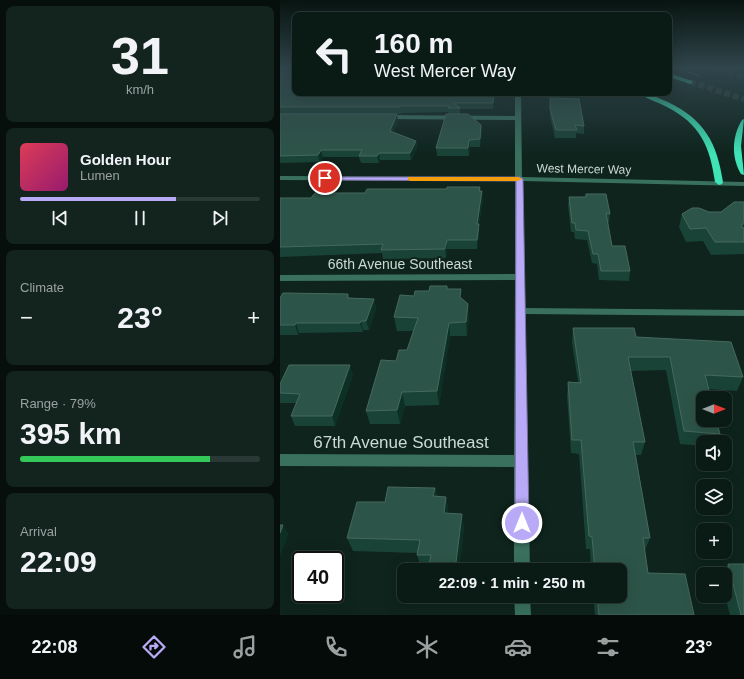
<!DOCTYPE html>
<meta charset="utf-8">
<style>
:root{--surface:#0a1b16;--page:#13241f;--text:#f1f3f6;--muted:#99a1a1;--line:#2a3935;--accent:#b9aaf7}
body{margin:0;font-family:Arial,sans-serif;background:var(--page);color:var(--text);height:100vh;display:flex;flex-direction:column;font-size:15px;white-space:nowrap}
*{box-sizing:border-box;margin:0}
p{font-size:13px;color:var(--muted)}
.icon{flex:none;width:22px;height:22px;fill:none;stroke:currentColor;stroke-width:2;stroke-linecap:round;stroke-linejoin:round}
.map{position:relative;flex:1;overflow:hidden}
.drawer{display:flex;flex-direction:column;gap:6px;padding:6px;background:#060f0c;width:280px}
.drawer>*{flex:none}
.hud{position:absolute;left:12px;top:12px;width:380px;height:84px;border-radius:8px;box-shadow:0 4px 16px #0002,0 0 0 1px var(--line);background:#0a1b16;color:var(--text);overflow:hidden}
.needle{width:26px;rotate:90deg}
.controls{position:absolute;left:416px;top:391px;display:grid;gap:8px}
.controls a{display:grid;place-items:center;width:36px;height:36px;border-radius:8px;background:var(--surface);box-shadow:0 4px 16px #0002,0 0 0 1px var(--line);font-size:20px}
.speed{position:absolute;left:12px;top:551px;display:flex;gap:8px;font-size:20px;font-weight:700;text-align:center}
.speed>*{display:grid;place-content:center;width:52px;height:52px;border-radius:50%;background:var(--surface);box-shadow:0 4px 16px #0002,0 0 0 1px var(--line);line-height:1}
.speed .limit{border:2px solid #111;border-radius:6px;background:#fff;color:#111}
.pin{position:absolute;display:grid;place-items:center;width:34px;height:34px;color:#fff;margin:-17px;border:2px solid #fff;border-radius:50%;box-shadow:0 1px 4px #0007}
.me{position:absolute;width:44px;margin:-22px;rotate:0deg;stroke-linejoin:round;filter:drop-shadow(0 0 3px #0008)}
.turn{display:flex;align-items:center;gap:14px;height:84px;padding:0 16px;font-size:18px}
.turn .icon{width:52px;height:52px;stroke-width:2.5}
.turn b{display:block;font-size:28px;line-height:34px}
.big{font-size:30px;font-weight:700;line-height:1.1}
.drawer .tile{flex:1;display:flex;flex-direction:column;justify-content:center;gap:6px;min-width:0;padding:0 14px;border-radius:8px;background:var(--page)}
.drawer .dial{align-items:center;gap:0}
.dial b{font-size:52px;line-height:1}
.song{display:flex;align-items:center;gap:12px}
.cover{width:48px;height:48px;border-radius:6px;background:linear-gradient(135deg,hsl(350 70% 55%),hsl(320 70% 35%))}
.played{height:4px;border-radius:2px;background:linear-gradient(90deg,var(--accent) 65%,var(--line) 65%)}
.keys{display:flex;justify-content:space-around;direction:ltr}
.heat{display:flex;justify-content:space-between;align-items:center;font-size:22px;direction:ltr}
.charge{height:6px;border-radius:3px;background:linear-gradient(90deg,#34c759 79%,var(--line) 0)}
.trip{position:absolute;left:117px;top:563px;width:230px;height:40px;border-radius:8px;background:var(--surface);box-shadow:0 4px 16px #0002,0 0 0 1px var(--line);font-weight:700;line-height:40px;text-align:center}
.dock{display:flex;height:64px;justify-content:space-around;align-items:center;background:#040b09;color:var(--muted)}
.dock .icon{width:28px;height:28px}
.dock .current{color:var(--accent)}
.dock b{font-size:18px;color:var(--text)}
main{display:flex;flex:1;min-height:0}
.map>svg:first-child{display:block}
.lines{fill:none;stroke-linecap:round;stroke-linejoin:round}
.highway-tunnel{stroke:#2b3f38;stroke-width:6;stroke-dasharray:6 3;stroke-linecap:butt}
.minor{fill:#39705e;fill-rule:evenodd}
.highway{fill:#3fe3b6;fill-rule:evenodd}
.tram{stroke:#6b7c76;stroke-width:1}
.wall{fill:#1a4337}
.shaded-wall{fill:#0d3025}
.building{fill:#2d5448;stroke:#46695e}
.route{fill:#b9aaf7;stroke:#786ea1}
.slow{fill:#f59e0b}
.labels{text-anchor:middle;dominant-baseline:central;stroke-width:4;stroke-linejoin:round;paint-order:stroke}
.far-street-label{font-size:12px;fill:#cddad4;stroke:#0e241d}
.street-label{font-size:14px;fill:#cddad4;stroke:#0e241d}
.near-street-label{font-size:17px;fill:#cddad4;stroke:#0e241d}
</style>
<main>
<section class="drawer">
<div class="tile dial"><b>31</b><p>km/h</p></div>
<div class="tile">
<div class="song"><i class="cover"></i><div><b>Golden Hour</b><p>Lumen</p></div></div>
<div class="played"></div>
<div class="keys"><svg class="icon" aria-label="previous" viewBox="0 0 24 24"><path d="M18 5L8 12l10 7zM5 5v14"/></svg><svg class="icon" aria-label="pause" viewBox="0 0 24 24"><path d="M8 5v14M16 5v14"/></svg><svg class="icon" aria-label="next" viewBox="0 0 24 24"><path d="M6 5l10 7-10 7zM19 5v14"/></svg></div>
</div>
<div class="tile"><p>Climate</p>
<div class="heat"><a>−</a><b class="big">23°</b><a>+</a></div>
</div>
<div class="tile"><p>Range · 79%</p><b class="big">395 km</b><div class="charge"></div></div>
<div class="tile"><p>Arrival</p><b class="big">22:09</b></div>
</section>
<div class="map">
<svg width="464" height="615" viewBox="0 0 464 615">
<rect width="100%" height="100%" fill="#0e241d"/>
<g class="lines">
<g class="highway-tunnel">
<polyline points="431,68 464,77"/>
<polyline points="410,82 464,99"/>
</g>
<g class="minor">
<polygon points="235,93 241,93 242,177 464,182 464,186 242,181 245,308 464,310 464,316 245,314 250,570 234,570 234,467 0,466 0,454 234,455 235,280 0,281 0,275 235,274 235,181 0,180 0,176 235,177 235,120 103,119 100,117 103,115 235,116"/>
<polygon points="234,596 250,596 251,615 235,615"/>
</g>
<g class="highway">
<polygon points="389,73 412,81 413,82 410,84 389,77"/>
<path d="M359 93C370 93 378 98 388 102 425 120 437 143 443 182L442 184 439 185 435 182C430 146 420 124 387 107 378 102 366 99 359 93Z"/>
<path d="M464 119 461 146 464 175 461 174C451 157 452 136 462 120Z"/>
</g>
<polyline class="tram" points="396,68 420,76"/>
</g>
<g class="wall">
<polygon points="0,68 15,68 215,93 213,109 180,109 180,114 201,125 202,132 200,147 190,147 189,156 157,156 156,148 169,114 168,112 122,113 121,114 0,114"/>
<polygon points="270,98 304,126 304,134 296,133 296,138 275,138 270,116"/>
<polygon points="0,114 118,121 113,132 136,141 137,148 131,160 100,160 99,163 81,163 79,157 43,157 40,162 0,163"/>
<polygon points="200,187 200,191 203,200 199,224 199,233 197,249 167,249 166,258 103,259 102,253 0,257 0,198 31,198 85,193 167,189"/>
<polygon points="306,194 330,214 329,222 328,222 332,246 350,271 349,281 319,280 317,264 312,263 307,240 295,239 294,232 291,232 288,205 289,197 305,197"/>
<polygon points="464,202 464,225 463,227 464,228 464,254 431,255 423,241 406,242 399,227 402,214 441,212"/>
<polygon points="167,286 168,289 181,298 189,317 187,336 170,336 159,405 125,406 120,424 90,424 86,411 116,361 127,350 133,331 117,331 114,317 134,296"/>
<polygon points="68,294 70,298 94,299 96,309 89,330 83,330 83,332 19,333 18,335 0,335 0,298"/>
<polygon points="293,328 356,337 463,377 457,391 428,389 440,434 436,442 423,442 423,446 400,444 386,370 351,371 365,442 361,455 356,455 370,538 365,550 364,550 368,573 414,615 315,615 313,596 340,596 340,570 311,570 310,549 306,549 299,454 291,453 287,396 288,382 298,382 292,342"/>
<polygon points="73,375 55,426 15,426 11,416 16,403 0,403 0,384"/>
<polygon points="155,488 157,497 166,497 168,510 167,513 184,527 179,570 148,570 149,567 141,567 137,555 138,553 73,551 67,538 105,502"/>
<polygon points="448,564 464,615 450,615 445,596 445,574 441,574"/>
</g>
<g class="shaded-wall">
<polygon points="214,93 215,93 213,109 213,103"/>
<polygon points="117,114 118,121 111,138 110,131"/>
<polygon points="201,125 202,132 200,147 200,139"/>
<polygon points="189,140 190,147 189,156 188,148"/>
<polygon points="136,141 137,148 131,160 130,153"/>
<polygon points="41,150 43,157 40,162 38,155"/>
<polygon points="99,153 100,160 99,163 97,156"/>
<polygon points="202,191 203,200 197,233 197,224"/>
<polygon points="199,224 199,233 197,249 197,240"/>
<polygon points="167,240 167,249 166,258 165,249"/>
<polygon points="94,299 96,309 89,330 86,321"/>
<polygon points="188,304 189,317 187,336 186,322"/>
<polygon points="81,321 83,330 83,332 80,323"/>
<polygon points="16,323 19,333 18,335 15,325"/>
<polygon points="169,323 170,336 159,405 157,391"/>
<polygon points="70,365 73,375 55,426 52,416"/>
<polygon points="122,392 125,406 120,424 117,410"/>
<polygon points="155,488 157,501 153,496"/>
<polygon points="166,497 168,510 166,526 164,513"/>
<polygon points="182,514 184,527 179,570 175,570"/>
<polygon points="3,525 9,534 0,556 0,533"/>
</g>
<g class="building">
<polygon points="14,68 15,68 15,93 214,93 213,103 174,103 180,108 168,108 169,106 121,106 120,107 0,107 0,72 13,72"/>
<polygon points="270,98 299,99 304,126 295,125 297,130 276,130 270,109"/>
<polygon points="0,114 117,114 110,131 136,141 130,153 99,153 97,156 79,156 82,150 41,150 38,155 0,156"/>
<polygon points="166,114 188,114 201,125 200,139 189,140 188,148 156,148"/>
<polygon points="167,187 200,187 199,191 202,191 197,224 199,224 197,240 167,240 165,249 101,250 103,244 0,247 0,198 31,198 35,193 85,193 87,189 167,189"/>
<polygon points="306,194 326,194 330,214 326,213 332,246 345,246 350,271 321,271 318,254 313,254 308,231 296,230 295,223 292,223 289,197 306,197"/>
<polygon points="454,202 464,202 464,221 461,227 464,228 464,242 435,242 426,228 410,229 402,214 412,208 419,208 429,212 441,212"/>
<polygon points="150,286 167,286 167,289 181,289 180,297 188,304 186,322 169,323 157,391 122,392 117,410 86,411 101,360 116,361 119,350 127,350 138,318 114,317 120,295 134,296 135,291 149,291"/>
<polygon points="3,293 68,294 67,298 94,299 86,321 81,321 80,323 16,323 15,325 0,325 0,298"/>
<polygon points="293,328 354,328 356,337 451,342 463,377 425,375 431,398 423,398 423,420 436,420 440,434 404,431 390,357 348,357 365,442 353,442 370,538 363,538 368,573 405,574 414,615 319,615 317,596 340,596 340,570 315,570 312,537 309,536 301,440 292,440 288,382 301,383"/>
<polygon points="9,365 70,365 52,416 11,416 20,394 0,393 0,384"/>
<polygon points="108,487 155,488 153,496 166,497 164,513 182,514 175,570 148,570 151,555 137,555 140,540 67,538 77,502 105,502"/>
<polygon points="0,525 3,525 0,533"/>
<polygon points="448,564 464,564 464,615 461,615"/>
</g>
<linearGradient id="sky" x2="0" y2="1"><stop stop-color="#081410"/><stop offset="0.44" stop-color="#30454c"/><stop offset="1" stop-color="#30454c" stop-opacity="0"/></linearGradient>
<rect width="464" height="154" fill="url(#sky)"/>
<polygon class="route" points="43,177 240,177 243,179 249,523 247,528 242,530 237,528 235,523 236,181 45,180 43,180"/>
<polygon class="slow" points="128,177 238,177 242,179 238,181 131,181 128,180"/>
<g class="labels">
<g class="far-street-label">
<text transform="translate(304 169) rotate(1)">West Mercer Way</text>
</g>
<g class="street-label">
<text x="120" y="264">66th Avenue Southeast</text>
</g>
<g class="near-street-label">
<text x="121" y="442">67th Avenue Southeast</text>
</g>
</g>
</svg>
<div class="controls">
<a><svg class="needle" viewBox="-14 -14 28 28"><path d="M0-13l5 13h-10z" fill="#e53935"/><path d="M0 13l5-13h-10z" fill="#99a1a1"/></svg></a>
<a><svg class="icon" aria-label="sound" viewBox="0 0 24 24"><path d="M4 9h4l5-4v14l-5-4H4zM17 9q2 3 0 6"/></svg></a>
<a><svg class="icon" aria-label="layers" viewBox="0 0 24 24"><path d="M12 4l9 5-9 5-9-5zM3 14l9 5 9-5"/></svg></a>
<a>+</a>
<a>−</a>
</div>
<div class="speed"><div class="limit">40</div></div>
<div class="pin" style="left:45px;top:178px;background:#d93025"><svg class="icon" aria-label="arrive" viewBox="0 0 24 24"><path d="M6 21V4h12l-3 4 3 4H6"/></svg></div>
<svg class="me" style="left:242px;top:523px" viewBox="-20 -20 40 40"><circle r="17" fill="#b9aaf7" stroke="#fff" stroke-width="3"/><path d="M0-11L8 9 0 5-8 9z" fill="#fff"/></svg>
<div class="trip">22:09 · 1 min · 250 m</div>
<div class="hud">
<div class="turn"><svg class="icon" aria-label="left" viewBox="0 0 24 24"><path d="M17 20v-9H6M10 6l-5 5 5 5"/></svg><div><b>160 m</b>West Mercer Way</div></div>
</div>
</div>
</main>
<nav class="dock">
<b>22:08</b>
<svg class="icon current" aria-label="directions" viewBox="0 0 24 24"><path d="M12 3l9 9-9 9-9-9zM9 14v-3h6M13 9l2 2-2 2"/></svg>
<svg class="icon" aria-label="music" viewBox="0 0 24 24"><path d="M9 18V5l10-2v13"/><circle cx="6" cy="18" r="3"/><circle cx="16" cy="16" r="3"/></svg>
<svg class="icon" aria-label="phone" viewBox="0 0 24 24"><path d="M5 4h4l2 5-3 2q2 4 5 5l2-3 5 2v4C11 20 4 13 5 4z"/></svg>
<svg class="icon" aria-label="climate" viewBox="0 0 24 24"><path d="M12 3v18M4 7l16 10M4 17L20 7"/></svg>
<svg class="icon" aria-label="car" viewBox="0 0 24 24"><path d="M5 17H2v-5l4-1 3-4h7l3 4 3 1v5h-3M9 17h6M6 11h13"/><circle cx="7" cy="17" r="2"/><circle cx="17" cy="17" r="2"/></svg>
<svg class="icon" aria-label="filters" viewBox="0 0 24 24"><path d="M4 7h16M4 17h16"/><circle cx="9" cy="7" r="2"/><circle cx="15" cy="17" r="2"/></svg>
<b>23°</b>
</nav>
